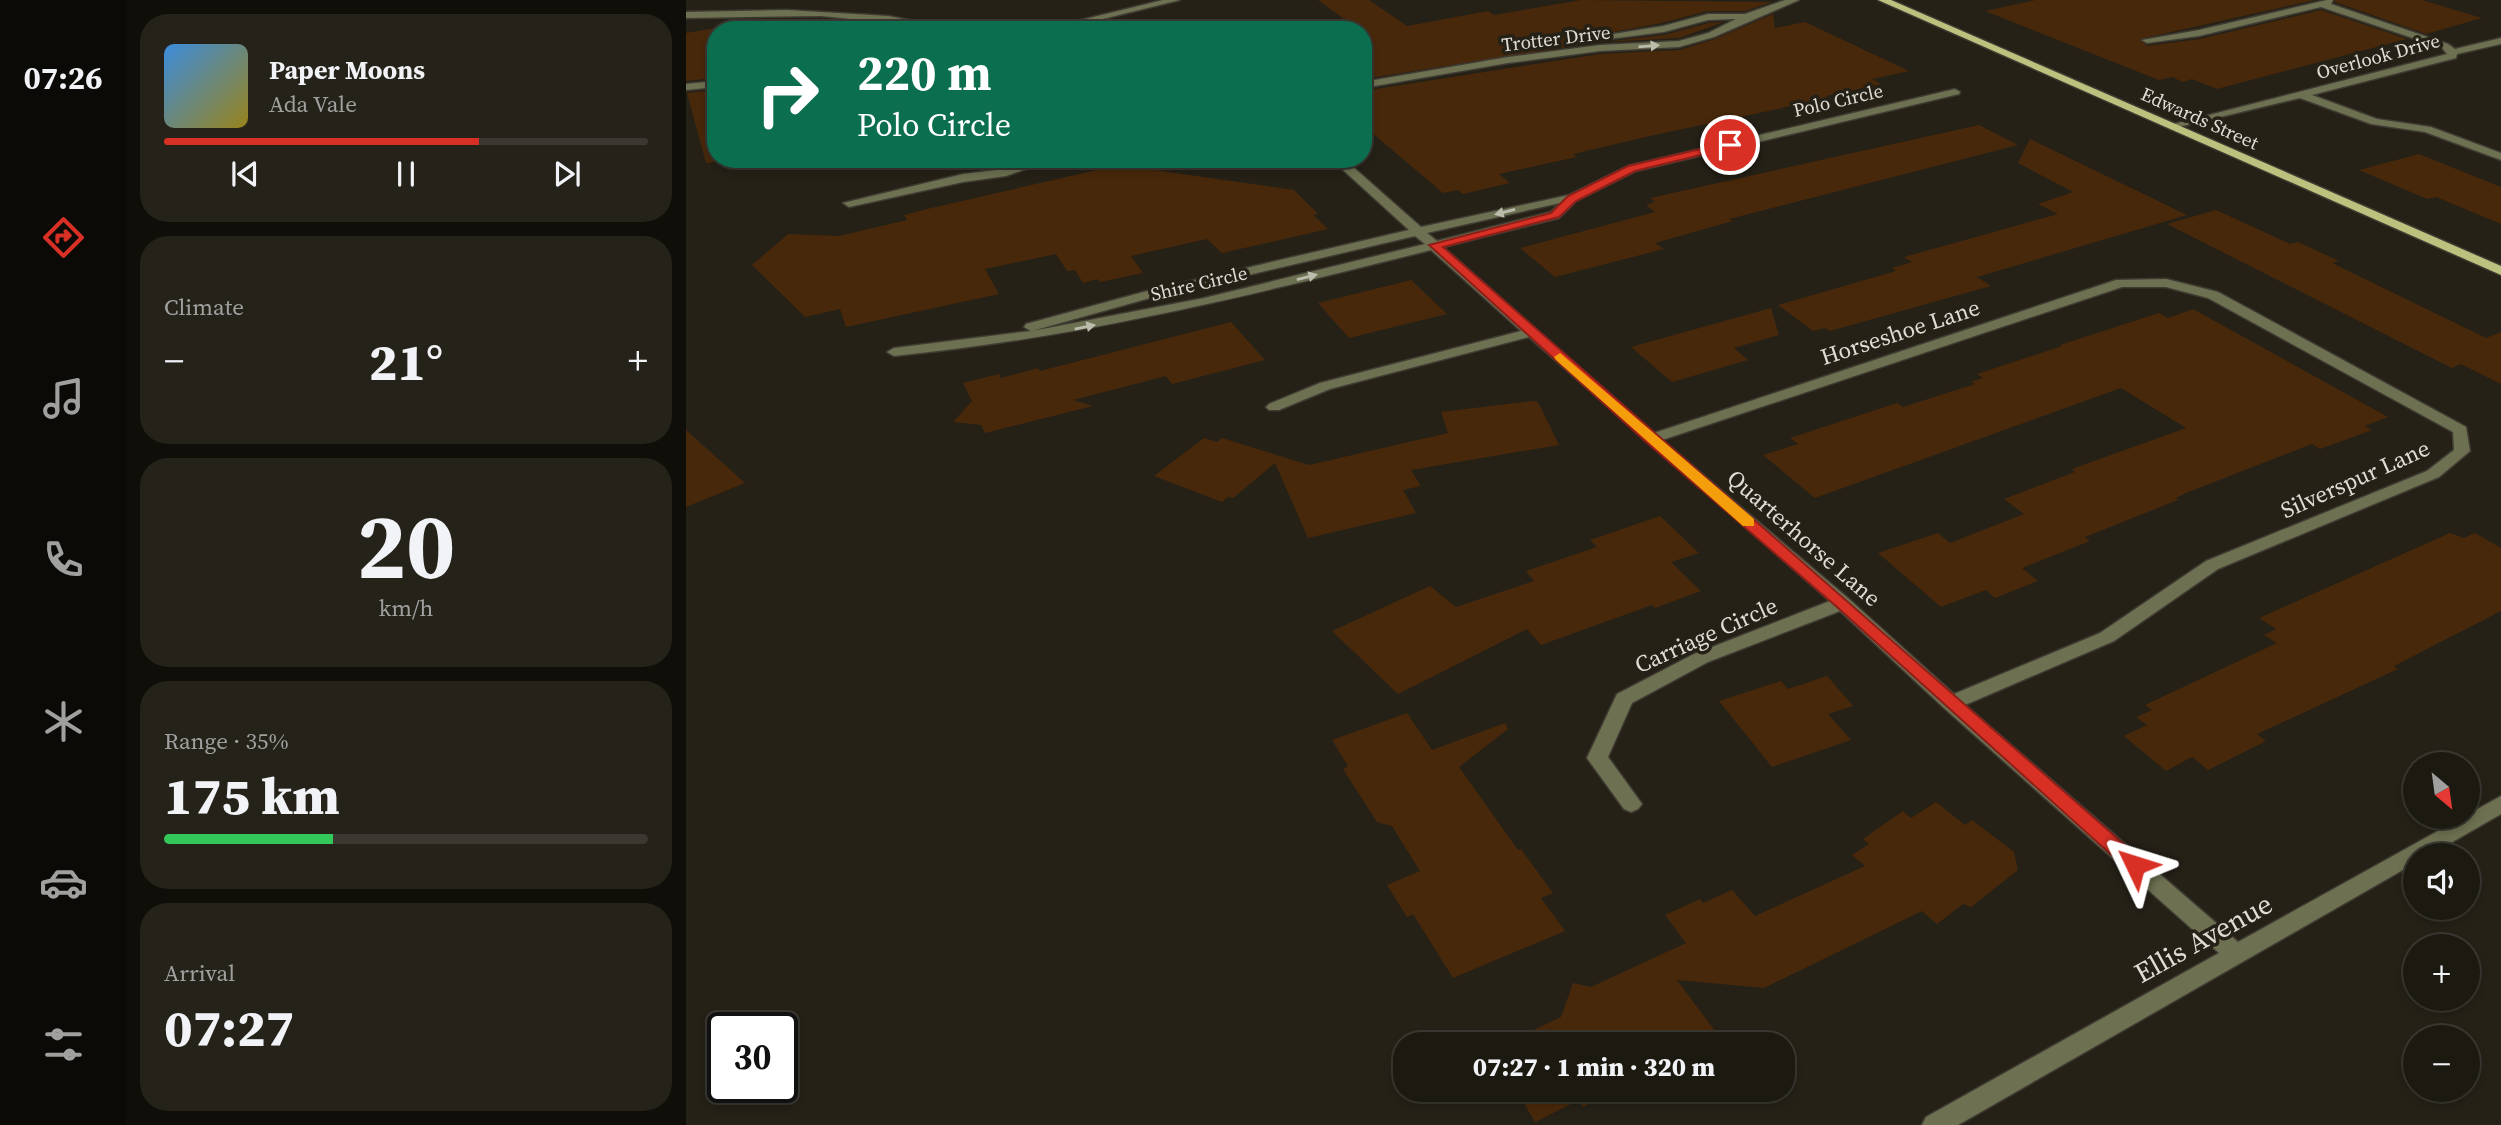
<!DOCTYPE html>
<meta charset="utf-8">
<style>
:root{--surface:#1c1911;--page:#25221a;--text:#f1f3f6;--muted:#a0a09f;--line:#3a3831;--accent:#d93025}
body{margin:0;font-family:"Source Serif 4",serif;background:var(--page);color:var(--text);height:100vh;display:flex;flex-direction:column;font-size:26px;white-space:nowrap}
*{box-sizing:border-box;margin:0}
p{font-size:23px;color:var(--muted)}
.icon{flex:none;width:38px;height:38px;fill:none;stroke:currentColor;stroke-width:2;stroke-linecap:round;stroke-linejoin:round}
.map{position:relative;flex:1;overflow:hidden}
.sheet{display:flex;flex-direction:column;gap:14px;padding:14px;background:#0f0e09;width:560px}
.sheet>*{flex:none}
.banner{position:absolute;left:21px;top:21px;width:665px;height:147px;border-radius:28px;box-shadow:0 4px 10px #0003,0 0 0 2px var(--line);background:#0b6e4f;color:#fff;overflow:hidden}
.needle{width:46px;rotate:151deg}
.buttons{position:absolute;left:1717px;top:752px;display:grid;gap:14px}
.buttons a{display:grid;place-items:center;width:77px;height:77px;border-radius:50%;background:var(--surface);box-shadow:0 4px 10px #0003,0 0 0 2px var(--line);font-size:35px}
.speed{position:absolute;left:21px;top:1012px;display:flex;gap:14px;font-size:35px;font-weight:700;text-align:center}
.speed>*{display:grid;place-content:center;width:91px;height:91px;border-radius:50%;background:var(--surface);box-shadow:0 4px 10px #0003,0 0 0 2px var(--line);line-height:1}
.speed .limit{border:4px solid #111;border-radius:10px;background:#fff;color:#111}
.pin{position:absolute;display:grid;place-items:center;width:60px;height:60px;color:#fff;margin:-30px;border:4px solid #fff;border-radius:50%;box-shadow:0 2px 7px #0007}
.me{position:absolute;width:77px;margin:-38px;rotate:311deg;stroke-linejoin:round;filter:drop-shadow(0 0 5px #0008)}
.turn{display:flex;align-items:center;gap:24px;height:147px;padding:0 35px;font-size:32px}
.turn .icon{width:91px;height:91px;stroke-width:2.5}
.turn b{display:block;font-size:49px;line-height:60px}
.big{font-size:52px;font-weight:800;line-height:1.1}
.sheet .tile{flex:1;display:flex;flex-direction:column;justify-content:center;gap:10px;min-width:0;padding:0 24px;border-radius:28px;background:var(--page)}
.sheet .dial{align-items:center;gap:0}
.dial b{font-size:91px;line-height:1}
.song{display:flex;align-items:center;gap:21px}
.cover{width:84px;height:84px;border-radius:10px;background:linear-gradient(135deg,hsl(210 70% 55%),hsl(50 70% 35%))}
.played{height:7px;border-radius:4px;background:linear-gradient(90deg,var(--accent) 65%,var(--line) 65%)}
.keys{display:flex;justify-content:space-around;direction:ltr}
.heat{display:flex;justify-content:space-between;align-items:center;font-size:38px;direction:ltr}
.charge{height:10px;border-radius:5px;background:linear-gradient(90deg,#34c759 35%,var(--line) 0)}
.trip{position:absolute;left:707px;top:1032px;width:402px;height:70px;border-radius:28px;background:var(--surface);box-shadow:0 4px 10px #0003,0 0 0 2px var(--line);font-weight:800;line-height:70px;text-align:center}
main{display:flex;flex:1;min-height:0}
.menu{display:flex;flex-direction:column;width:126px;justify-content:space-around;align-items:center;background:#0b0a07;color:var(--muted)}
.menu .icon{width:49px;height:49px}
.menu .current{color:var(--accent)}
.menu b{font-size:32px;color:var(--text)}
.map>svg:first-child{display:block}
.building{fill:#48280b}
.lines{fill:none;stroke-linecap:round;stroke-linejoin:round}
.minor-casing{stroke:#3f3b32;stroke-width:3}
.major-casing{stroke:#3f3b32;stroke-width:3}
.minor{fill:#6d7151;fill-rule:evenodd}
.major{fill:#bbc27e;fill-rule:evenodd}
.oneway{fill:#bcbcad}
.route{fill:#d93025;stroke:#8d1f18;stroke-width:2}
.slow{fill:#f59e0b}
.labels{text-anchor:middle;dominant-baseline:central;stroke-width:7;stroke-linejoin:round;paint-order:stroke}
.far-street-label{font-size:19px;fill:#dedcd5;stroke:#252117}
.street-label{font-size:23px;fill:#dedcd5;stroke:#252117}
.near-street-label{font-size:28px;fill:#dedcd5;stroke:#252117}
</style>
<main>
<nav class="menu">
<b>07:26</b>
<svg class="icon current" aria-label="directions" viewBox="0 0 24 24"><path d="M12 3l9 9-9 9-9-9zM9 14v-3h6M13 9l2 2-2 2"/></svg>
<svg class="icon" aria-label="music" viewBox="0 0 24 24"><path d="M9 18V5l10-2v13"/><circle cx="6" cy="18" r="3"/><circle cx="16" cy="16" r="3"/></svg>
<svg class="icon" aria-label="phone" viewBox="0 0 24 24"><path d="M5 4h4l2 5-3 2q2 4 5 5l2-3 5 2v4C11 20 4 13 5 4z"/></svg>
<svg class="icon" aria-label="climate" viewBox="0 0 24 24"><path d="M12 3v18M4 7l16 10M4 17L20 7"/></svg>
<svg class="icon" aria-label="car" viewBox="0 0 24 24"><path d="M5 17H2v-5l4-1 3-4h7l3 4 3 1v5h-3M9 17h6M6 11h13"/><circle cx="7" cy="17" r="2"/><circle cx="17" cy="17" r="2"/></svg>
<svg class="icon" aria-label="filters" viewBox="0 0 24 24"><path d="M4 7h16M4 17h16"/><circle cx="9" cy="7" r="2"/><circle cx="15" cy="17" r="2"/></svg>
</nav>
<section class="sheet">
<div class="tile">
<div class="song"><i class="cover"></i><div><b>Paper Moons</b><p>Ada Vale</p></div></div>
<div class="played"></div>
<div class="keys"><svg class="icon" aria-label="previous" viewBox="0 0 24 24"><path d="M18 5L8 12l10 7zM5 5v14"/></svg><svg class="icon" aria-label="pause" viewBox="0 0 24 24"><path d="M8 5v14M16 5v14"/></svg><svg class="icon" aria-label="next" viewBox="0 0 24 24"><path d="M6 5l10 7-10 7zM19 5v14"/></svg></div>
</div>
<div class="tile"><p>Climate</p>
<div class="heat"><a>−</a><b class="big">21°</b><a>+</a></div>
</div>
<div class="tile dial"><b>20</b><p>km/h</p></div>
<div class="tile"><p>Range · 35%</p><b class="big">175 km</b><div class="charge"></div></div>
<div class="tile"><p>Arrival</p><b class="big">07:27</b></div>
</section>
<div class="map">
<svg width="1815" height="1125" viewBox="0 0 1815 1125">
<rect width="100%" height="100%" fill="#252117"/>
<g class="building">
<polygon points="632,0 683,0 721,26 802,11 808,15 895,0 1086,2 1059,11 1021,11 976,23 900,37 906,43 677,79 677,30 673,30"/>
<polygon points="1350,0 1629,0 1454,39 1461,46 1514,39 1635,10 1721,39 1531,89 1506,79 1497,82 1486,77 1473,80 1299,11"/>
<polygon points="1649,0 1736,0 1796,18 1740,34 1649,2"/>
<polygon points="1087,14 1089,28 1119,22 1223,71 1186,79 1195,84 1140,96 1143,98 964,136 887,154 891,157 813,174 824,183 777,194 772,190 757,193 677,125 677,91 914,54 994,50 1029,39"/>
<polygon points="1038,22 993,38 919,42 978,35 1022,23"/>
<polygon points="30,28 30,78 0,81 0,33"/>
<polygon points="30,90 30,162 20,163 1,93"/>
<polygon points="1293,125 1332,145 1043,219 1047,221 969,243 978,249 869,277 834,248 969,212 960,205 969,202 964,198"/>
<polygon points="1344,139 1501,215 1291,277 1305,286 1144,331 1139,328 1127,331 1092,305 1210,271 1206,268 1226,262 1218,257 1372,214 1352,204 1387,192 1332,163"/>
<polygon points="1733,154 1815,187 1815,224 1750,197 1741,199 1673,170"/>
<polygon points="433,165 608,190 632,214 627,215 642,229 536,253 521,239 445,256 457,273 414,282 411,279 397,283 389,270 381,271 370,254 299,269 313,294 160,327 154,309 119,317 66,265 102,234 153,236 221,220 218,215 241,209"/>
<polygon points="1530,210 1604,244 1612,242 1653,261 1646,263 1800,338 1815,332 1815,384 1775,364 1766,368 1481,224"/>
<polygon points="725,280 761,314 663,338 632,303"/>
<polygon points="1085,308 1093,335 1048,348 1062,360 986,382 945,347"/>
<polygon points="1507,309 1702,417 1679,426 1686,430 1634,449 1626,444 1500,493 1490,498 1492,500 1399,537 1404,541 1336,568 1352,581 1309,598 1300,590 1255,607 1192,553 1252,533 1264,543 1338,514 1318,499 1389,472 1386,469 1500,428 1435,388 1129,498 1077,455 1112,444 1104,438 1211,403 1217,407 1289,384 1285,382 1297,378 1291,374 1376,346 1374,345 1473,313 1482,318"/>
<polygon points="545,322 579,360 486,384 480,376 387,400 407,406 299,433 295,425 267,422 286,401 277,383 313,374 315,378 352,368 354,371"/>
<polygon points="847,401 852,402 873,445 725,470 735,486 717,490 730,513 622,538 589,463 547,498 542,497 536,502 468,476 518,438 531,442 536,438 623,465 762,433 755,412"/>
<polygon points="0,430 59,483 0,507"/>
<polygon points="974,516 1013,553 985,562 1015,591 969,608 966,605 855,645 841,629 712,694 646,631 744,586 770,607 848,581 840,571 911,547 904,540"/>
<polygon points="1764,533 1778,538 1789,533 1815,548 1815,611 1708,666 1712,669 1571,734 1580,741 1522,770 1506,757 1480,771 1438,736 1461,725 1450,717 1466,710 1459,705 1591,643 1578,635 1590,629 1573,618"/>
<polygon points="1141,676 1167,706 1142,714 1165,740 1086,767 1033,701 1095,681 1102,689"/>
<polygon points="721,713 746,750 819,723 822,729 773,767 832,850 835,849 867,893 855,898 879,931 767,978 727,914 721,917 701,885 734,871 706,826 691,822 657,769 662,766 646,740"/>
<polygon points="1250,802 1279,825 1286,820 1328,852 1332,870 1285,907 1277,904 1251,924 1236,911 1078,988 991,980 1029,1031 1015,1037 1010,1045 817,1045 875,1017 887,983 905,987 1000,943 979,915 1014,899 1017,903 1046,890 1069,916 1179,866 1166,855 1183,844 1177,839 1217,811 1225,818"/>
<polygon points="830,1090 929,1090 897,1107 893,1100 849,1122"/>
</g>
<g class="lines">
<g class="minor-casing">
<g id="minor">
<polygon points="477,0 494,0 372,30 354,30"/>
<polygon points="1099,0 1113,0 1028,37 993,47 914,51 822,63 677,88 677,82 822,57 914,45 993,41 1022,33 1050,19 1022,20 978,32 907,41 902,38 977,26 1022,14 1059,14"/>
<polygon points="1641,0 1647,0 1645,4 1762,44 1769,49 1815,38 1815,44 1771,54 1770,58 1626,95 1691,119 1745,127 1815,153 1815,160 1739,132 1685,124 1614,98 1484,129 1484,125 1761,54 1756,48 1635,7 1513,36 1461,43 1456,40 1513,30"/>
<polygon points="101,10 202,16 274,30 135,16 0,18 0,12"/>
<polygon points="30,81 30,87 0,90 0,84"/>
<path d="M1269 89 1274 92 1273 94 950 171 890 201 873 218 757 247 968 433 1430 280 1480 279 1532 292 1780 427 1784 451 1753 477 1532 569 1428 641 1279 705 1552 942 1815 796V814L1742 856H1729V863L1272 1125H1236L1240 1117 1533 953 1258 708 1154 611 1022 662 946 703 922 757 956 804 952 809 945 812 938 809 901 758 931 694 1008 654 1144 601 843 337 644 389 593 410H583L580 407 583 404 634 383 835 331 745 250C567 295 391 338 208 356L201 352 208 348 345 331 338 327 340 324 461 291 723 230 645 159H658L735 227 883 195 942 166ZM874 203 865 212 751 241 741 233ZM729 236 739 244 518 298 346 331 464 298ZM1436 287H1480L1522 298 1767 432 1768 450 1741 471 1520 561 1414 633 1268 694 1163 599 976 440Z"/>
<polygon points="350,159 369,159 320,176 277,182 163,207 157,203 277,174 319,169"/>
</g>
</g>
<g class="major-casing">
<polygon id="major" points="1192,0 1205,0 1815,266 1815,275"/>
</g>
<use href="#minor" class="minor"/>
<use href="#major" class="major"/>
</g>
<defs><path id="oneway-solid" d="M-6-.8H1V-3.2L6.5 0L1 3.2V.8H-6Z" transform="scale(1.75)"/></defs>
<g class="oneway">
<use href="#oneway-solid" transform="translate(963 46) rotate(-5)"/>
<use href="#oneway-solid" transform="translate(819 212) rotate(166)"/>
<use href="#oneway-solid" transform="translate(621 277) rotate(-14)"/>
<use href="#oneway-solid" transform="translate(399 327) rotate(-12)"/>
</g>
<polygon class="route" points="1044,142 1048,143 1048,147 949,171 890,201 873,217 757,247 1456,860 1459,865 1456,870 1442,870 1151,607 960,442 743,245 865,213 882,196 942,166"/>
<polygon class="slow" points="874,353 1068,519 1068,526 1057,526 870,360 868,357"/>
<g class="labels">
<g class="far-street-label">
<text transform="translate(870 38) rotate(-7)">Trotter Drive</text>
<text transform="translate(1692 56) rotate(-15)">Overlook Drive</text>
<text transform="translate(1152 100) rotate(-13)">Polo Circle</text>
<text transform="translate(1514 118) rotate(24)">Edwards Street</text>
<text transform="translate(513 283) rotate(-13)">Shire Circle</text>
</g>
<g class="street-label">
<text transform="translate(1214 332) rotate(-18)">Horseshoe Lane</text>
<text transform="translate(1669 479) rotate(-24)">Silverspur Lane</text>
<text transform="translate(1118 538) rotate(41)">Quarterhorse Lane</text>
<text transform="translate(1020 635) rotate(-24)">Carriage Circle</text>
</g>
<g class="near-street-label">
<text transform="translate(1517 938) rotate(-29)">Ellis Avenue</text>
</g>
</g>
</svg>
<div class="buttons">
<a><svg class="needle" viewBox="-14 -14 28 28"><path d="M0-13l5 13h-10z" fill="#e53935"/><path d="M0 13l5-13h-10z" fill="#a0a09f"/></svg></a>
<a><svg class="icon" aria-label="sound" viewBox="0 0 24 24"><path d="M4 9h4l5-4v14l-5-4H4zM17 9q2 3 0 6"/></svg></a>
<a>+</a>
<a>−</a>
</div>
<div class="speed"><div class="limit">30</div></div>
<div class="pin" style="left:1044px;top:145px;background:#d93025"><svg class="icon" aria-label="arrive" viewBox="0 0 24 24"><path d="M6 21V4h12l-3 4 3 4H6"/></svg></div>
<svg class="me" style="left:1449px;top:865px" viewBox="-20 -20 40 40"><path d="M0-17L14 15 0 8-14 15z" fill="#d93025" stroke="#fff" stroke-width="4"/></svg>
<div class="trip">07:27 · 1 min · 320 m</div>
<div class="banner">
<div class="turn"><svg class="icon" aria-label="right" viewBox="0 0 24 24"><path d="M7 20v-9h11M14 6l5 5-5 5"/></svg><div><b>220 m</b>Polo Circle</div></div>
</div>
</div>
</main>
